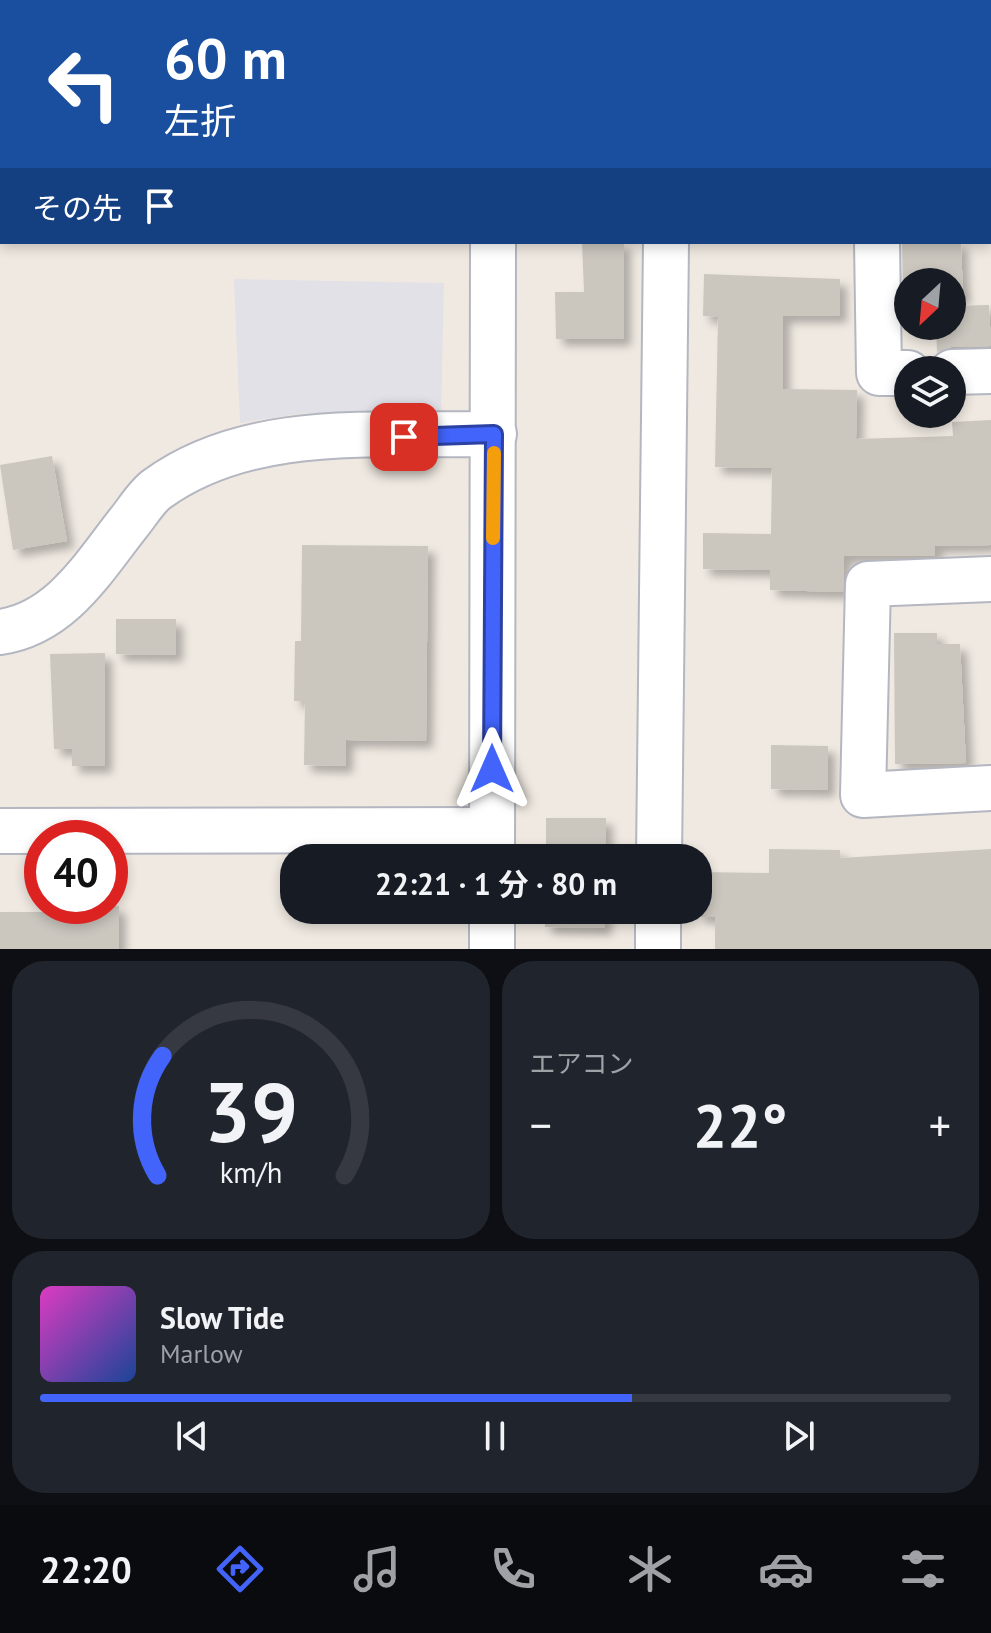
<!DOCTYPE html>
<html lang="ja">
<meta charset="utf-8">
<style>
:root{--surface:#171b24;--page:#20242c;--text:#f1f3f6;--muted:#9ea1a6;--line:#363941;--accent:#4264fb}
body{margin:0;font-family:"PT Sans","Noto Sans JP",sans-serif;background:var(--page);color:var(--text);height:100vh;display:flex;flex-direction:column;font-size:30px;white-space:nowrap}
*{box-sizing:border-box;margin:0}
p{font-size:26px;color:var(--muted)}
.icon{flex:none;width:44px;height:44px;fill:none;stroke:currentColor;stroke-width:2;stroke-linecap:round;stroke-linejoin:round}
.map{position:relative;height:949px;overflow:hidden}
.sheet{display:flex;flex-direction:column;gap:12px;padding:12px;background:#0d0f14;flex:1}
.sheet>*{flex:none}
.banner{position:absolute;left:0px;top:0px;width:992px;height:244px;box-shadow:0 4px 12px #0003;background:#1a4fa0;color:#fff;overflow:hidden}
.needle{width:52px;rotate:206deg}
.controls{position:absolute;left:894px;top:268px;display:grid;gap:16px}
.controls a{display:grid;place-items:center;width:72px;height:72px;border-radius:50%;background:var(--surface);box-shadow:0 4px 12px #0003;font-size:40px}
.speed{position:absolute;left:24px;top:820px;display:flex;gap:16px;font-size:40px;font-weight:700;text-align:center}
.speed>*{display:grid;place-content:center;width:104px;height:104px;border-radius:50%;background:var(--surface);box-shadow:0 4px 12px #0003;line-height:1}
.speed .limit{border:12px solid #d22;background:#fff;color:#111}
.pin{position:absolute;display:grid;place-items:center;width:68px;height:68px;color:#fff;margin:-34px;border-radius:16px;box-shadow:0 4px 12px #0006}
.me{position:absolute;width:88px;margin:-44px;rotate:0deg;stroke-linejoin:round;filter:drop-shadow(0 0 6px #0008)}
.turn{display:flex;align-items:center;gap:28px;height:168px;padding:0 32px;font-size:36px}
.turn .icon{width:104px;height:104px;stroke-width:2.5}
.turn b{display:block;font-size:56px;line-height:68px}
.then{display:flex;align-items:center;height:76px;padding:0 32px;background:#0003;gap:16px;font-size:30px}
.big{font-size:60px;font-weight:700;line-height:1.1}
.sheet .tile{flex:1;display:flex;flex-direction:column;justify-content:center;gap:12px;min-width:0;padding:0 28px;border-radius:32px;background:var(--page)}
.sheet .dial{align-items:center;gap:0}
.dial svg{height:208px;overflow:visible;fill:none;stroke:var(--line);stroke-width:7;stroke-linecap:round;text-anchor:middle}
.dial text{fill:var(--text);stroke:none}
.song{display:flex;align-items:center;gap:24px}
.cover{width:96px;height:96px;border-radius:12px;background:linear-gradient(135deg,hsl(310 70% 55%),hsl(220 70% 35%))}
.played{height:8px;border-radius:4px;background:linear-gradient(90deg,var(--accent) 65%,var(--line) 65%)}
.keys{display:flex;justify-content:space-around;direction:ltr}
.heat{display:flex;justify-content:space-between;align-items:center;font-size:44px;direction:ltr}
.sheet .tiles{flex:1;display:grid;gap:12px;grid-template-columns:1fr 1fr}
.tile:last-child{grid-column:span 2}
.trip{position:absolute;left:280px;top:844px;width:432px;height:80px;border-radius:32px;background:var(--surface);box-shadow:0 4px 12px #0003;font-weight:700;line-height:80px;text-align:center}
.menu{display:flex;height:128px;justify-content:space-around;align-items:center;background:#090b0e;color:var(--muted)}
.menu .icon{width:56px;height:56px}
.menu .selected{color:var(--accent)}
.menu b{font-size:36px;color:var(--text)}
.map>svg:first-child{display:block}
.industrial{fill:#e3e1e8}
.building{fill:#cbc7bf;filter:url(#shadow)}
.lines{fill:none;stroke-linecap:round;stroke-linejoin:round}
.minor-casing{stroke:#b4b7c1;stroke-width:48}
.minor{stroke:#fff;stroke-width:44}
.route-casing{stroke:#2b41a3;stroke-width:20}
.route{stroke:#4264fb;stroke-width:14}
.slow{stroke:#f59e0b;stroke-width:14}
</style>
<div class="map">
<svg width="991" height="949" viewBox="0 0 991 949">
<defs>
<filter id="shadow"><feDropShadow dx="7" dy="7" stdDeviation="4" flood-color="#0004"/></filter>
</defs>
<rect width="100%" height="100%" fill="#efe9e1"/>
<polygon class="industrial" points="234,279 444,283 441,416 304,413 240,423"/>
<g class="building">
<polygon points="582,242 624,242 624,339 556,339 555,292 584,292"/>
<polygon points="902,242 961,242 963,297 952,297 952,282 908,282 908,299 903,299"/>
<polygon points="704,274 840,279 840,316 783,316 783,389 857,390 856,439 953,436 952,422 991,420 991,545 935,546 935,556 844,556 843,592 770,590 770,570 703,569 703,533 771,534 772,468 715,467 718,317 703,316"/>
<polygon points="989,305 991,346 951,347 937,352 936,326 952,326 952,306"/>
<polygon points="52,456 67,541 13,550 0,465"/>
<polygon points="302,545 428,546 426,741 346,740 346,766 304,765 305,701 294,701 295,641 301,641"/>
<polygon points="116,619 176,619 176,655 116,654"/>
<polygon points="894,633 937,633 937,644 960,644 966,763 895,764"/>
<polygon points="105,653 105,766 72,766 72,749 54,749 50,654"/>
<polygon points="771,745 828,746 828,790 771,789"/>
<rect x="546" y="818" width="60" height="40"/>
<polygon points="769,849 840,850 840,858 991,849 991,949 715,949 715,917 698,917 698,872 769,873"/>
<polygon points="61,906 119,906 119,949 0,949 0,912 61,912"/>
<polygon points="545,910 605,910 605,928 545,927"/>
</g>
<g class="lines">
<g class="minor-casing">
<g id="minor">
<polyline points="493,0 493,2"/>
<polyline points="669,2 669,0"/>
<polyline points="990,170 991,170"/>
<polyline points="877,242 879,373 908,373"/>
<polyline points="952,372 991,371"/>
<polyline points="991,579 868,584 863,795 991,788"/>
<path d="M0 632C62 623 94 566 130 521 138 511 147 496 157 489 252 420 383 437 494 434"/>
<polyline points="0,831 491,830"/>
<polyline points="492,858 493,242"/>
<polyline points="659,858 666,242"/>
<polyline points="492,949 492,910"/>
<polyline points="658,949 658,910"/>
</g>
</g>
<use href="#minor" class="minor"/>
</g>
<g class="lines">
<g class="route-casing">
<polyline id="route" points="404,437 494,434 492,769"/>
</g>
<use href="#route" class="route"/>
<polyline class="slow" points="493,538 494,453"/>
</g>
</svg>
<div class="controls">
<a><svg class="needle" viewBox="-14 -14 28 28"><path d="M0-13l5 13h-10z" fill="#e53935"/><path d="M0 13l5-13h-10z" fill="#9ea1a6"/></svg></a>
<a><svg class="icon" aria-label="layers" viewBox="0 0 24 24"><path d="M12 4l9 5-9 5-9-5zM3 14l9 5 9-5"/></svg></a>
</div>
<div class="speed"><div class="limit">40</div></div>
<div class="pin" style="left:404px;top:437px;background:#d93025"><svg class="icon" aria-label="arrive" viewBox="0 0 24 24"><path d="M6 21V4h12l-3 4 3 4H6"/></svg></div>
<svg class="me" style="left:492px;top:769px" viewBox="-20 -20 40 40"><path d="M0-17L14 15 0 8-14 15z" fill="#4264fb" stroke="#fff" stroke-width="4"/></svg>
<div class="trip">22:21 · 1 分 · 80 m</div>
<div class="banner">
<div class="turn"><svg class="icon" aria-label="left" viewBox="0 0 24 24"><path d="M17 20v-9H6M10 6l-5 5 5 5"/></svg><div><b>60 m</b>左折</div></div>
<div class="then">その先<svg class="icon" aria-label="arrive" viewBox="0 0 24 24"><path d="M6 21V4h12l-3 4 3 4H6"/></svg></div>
</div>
</div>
<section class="sheet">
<div class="tiles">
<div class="tile dial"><svg viewBox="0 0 100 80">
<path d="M14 69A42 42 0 1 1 86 69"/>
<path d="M14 69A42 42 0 0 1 16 23" stroke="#4264fb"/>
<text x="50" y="56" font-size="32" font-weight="700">39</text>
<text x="50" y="72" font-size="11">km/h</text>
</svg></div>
<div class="tile"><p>エアコン</p>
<div class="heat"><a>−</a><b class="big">22°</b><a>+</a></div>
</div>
<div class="tile">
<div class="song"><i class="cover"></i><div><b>Slow Tide</b><p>Marlow</p></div></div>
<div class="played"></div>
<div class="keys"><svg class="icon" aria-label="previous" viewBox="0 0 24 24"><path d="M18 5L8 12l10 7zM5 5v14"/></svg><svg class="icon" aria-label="pause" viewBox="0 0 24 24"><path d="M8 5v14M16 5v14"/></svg><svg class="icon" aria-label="next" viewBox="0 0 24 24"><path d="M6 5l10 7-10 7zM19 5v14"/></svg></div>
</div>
</div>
</section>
<nav class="menu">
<b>22:20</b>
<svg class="icon selected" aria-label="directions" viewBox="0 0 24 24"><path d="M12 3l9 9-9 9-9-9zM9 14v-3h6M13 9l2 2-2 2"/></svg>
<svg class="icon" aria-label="music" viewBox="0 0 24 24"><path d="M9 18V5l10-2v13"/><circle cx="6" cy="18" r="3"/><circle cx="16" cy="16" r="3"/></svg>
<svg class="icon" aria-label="phone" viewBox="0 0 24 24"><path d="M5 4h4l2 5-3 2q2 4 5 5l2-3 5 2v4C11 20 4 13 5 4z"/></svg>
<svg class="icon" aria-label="climate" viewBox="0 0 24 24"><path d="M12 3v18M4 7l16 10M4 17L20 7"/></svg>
<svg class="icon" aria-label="car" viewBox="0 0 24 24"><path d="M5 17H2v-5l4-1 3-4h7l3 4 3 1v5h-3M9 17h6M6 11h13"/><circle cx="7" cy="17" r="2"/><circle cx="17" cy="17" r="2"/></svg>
<svg class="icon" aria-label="filters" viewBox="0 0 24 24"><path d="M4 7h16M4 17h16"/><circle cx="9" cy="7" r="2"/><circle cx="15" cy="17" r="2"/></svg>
</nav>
